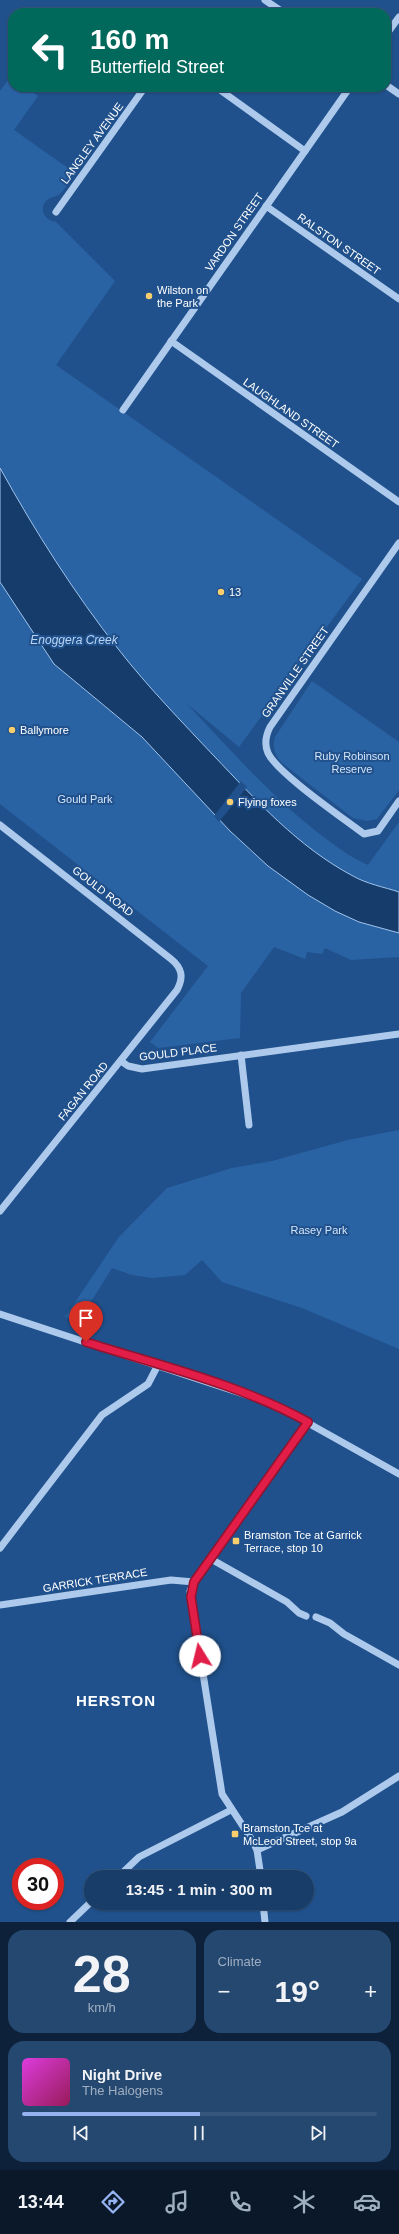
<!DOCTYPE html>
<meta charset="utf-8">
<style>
:root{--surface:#183d69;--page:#254871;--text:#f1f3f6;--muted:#9faec0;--line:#36567d;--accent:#95b2f1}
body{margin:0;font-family:Helvetica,sans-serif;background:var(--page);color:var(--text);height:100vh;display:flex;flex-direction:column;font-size:15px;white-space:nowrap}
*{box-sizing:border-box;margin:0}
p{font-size:13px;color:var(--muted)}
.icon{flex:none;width:22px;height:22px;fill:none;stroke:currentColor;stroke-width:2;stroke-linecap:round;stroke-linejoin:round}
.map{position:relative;height:1922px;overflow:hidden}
.details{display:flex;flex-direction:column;gap:8px;padding:8px;background:#0d223a;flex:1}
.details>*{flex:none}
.top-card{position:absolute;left:8px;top:8px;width:383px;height:84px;border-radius:16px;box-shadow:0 1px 3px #0004,0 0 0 1px var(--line);background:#00695c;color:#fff;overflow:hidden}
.speed{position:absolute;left:12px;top:1858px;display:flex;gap:8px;font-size:20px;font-weight:700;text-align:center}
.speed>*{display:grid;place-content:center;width:52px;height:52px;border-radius:50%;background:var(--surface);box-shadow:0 1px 3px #0004,0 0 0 1px var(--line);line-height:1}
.speed .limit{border:6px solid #d22;background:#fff;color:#111}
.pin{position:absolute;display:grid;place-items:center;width:34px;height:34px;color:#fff;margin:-41px -17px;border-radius:50% 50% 50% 0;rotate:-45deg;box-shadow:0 0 4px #0007}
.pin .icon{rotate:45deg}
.me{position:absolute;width:44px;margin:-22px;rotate:351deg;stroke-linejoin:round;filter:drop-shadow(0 0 3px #0008)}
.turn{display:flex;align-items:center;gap:14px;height:84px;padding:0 16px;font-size:18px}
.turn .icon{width:52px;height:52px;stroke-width:2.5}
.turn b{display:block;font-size:28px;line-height:34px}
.big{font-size:30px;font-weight:800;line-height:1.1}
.details .tile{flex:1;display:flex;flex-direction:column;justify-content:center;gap:6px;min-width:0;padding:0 14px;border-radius:16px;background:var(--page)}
.details .dial{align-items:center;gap:0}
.dial b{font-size:52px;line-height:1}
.song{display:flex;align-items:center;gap:12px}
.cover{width:48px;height:48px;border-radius:6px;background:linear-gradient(135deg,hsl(300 70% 55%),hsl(330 70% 35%))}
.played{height:4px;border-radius:2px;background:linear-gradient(90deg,var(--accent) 50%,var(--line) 50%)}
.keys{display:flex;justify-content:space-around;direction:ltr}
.heat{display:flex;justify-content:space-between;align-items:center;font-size:22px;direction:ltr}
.details .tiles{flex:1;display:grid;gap:8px;grid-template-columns:1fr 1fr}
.tile:last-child{grid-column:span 2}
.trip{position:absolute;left:84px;top:1870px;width:230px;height:40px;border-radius:20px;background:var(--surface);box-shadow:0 1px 3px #0004,0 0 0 1px var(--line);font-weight:800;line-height:40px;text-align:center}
.menu{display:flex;height:64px;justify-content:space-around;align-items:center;background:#0a182a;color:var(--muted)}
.menu .icon{width:28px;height:28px}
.menu .active{color:var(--accent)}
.menu b{font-size:18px;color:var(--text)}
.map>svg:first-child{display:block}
.green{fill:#2a63a4}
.water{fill:#163c6b;stroke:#a0c5ed}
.pier{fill:#20518c}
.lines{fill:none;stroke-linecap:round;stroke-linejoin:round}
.minor{stroke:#adcaec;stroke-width:7}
.route-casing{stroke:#92132f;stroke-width:10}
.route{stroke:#e11d48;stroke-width:7}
.poi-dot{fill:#f9ce6d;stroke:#20518c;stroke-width:1.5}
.labels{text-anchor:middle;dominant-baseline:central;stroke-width:4;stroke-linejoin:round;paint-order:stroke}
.street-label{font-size:11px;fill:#fff;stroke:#20518c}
.poi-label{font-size:11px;fill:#fff;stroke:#20518c;text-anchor:start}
.park-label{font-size:11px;fill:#d2e4f8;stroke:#20518c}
.water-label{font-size:12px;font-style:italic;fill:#b9d4f3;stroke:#20518c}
.district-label{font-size:15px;font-weight:bold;letter-spacing:1px;fill:#fff;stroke:#20518c}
</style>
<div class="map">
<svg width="399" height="1922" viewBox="0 0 399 1922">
<rect width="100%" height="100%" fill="#20518c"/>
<g class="green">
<path d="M11 76 13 78V87H26L38 96 14 130 75 173C71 179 66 188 60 194 56 197 49 197 46 201 38 210 46 221 56 222L115 281 56 365 362 579 239 747 186 703C232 751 275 802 329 841 341 850 354 859 368 865L399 822V892C384 887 367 884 353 876 298 847 256 800 214 756 182 722 148 687 119 650 74 593 35 531 0 468V91Z"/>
<polygon points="0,582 54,664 142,737 249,850 308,895 335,911 359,922 399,933 399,957 351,960 325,948 322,954 307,952 305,959 274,947 241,993 240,1038 158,1048 150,1042 208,966 0,804"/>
<path d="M312 681 399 742V790L377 819 366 821 353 818 282 763C275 756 272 746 275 737Z"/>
<polygon points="399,1130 399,1349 302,1308 222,1282 202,1260 185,1275 152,1278 132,1275 112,1268 79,1321 65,1317 119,1237 167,1188 232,1168 272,1161 348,1140"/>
</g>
<path class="water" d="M0 468C35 531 74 593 119 650 148 687 182 722 214 756 256 800 298 847 353 876 367 884 384 887 399 892V933L359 922 335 911 308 895 268 866 230 831 142 737 54 664 0 582Z"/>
<polygon class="pier" points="241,781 247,787 219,822 214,816"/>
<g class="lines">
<g class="minor">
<polyline points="265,0 284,13"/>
<polyline points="386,35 399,17"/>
<polyline points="386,85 399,94"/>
<polyline points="216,87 305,151"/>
<polyline points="266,206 399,299"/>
<polyline points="56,212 145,87"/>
<polyline points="171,341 399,502"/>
<polyline points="123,410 350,87"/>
<path d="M399 543 270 727C266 735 264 744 268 753 277 773 343 818 364 834L378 831 399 801"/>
<path d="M0 825 171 959C182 968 184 977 177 990L0 1211"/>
<polyline points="241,1055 249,1125"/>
<polyline points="121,1061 128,1066 142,1069 399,1034"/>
<polyline points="0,1314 274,1404 399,1474"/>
<polyline points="0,1548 102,1415 148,1384 158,1365"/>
<polyline points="211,1559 287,1602 299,1613 306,1616"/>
<polyline points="0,1605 171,1580 194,1582"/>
<polyline points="316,1617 330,1623 344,1634 399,1665"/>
<polyline points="257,1850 342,1812 399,1776"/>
<polyline points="118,1877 139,1857 231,1810"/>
<polyline points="261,1877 257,1850 252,1840 222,1794 190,1591 194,1582 308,1422"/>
<polyline points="263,1903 265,1922"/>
<polyline points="70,1922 91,1902"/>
</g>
</g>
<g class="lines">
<g class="route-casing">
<path id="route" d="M86 1342C161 1366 239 1384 308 1422L194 1582 191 1597 200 1656"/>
</g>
<use href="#route" class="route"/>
</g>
<g class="poi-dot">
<circle cx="149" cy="296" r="4"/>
<circle cx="221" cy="592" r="4"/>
<circle cx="12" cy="730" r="4"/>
<circle cx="230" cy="802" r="4"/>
<rect x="232" y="1537" width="8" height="8" rx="2"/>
<rect x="231" y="1830" width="8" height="8" rx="2"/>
</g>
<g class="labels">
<g class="street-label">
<text transform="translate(92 143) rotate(-54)">LANGLEY AVENUE</text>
<text transform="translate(234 232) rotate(-55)">VARDON STREET</text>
<text transform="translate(339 244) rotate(35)">RALSTON STREET</text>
<text transform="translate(291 413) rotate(35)">LAUGHLAND STREET</text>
<text transform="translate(295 672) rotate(-55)">GRANVILLE STREET</text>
<text transform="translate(103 891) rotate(38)">GOULD ROAD</text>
<text transform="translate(178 1052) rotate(-7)">GOULD PLACE</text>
<text transform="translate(83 1091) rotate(-51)">FAGAN ROAD</text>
<text transform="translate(95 1580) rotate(-9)">GARRICK TERRACE</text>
</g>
<g class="poi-label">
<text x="157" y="290">Wilston on<tspan x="157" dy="13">the Park</tspan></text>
<text x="229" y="592">13</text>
<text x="20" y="730">Ballymore</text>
<text x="238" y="802">Flying foxes</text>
<text x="244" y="1535">Bramston Tce at Garrick<tspan x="244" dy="13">Terrace, stop 10</tspan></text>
<text x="243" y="1828">Bramston Tce at<tspan x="243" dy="13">McLeod Street, stop 9a</tspan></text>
</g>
<g class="park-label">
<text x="352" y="756">Ruby Robinson<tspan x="352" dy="13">Reserve</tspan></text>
<text x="85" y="799">Gould Park</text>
<text x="319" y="1230">Rasey Park</text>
</g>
<g class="water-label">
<text x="74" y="640">Enoggera Creek</text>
</g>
<g class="district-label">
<text x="116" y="1700">HERSTON</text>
</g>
</g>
</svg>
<div class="speed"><div class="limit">30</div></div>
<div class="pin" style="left:86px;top:1342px;background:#d93025"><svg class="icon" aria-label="arrive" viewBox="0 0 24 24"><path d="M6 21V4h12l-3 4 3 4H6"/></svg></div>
<svg class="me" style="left:200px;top:1656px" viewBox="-20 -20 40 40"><circle r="19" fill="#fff"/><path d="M0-13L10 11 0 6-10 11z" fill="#e11d48"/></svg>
<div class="trip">13:45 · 1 min · 300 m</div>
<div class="top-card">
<div class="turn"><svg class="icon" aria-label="left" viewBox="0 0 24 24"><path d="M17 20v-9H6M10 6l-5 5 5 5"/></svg><div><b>160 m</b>Butterfield Street</div></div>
</div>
</div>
<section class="details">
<div class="tiles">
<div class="tile dial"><b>28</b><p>km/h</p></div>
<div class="tile"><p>Climate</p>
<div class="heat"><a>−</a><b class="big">19°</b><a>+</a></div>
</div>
<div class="tile">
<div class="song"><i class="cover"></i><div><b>Night Drive</b><p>The Halogens</p></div></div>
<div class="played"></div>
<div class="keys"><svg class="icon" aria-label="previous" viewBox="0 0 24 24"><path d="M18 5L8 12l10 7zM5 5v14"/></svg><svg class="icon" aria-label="pause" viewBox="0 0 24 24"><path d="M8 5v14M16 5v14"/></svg><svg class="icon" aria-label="next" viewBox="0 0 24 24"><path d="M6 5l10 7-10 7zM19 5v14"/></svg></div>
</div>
</div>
</section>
<nav class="menu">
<b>13:44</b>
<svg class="icon active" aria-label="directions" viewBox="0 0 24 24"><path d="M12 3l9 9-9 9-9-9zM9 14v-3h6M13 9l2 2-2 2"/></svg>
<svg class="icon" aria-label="music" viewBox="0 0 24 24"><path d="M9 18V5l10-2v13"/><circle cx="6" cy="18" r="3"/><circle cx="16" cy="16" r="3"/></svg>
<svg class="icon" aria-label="phone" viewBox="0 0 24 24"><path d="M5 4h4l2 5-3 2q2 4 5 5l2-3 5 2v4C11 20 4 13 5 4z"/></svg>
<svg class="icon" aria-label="climate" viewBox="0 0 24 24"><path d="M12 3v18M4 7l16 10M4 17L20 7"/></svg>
<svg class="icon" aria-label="car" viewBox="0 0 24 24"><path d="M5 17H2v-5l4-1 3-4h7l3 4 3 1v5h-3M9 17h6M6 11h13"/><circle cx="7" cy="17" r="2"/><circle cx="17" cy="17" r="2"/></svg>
</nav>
